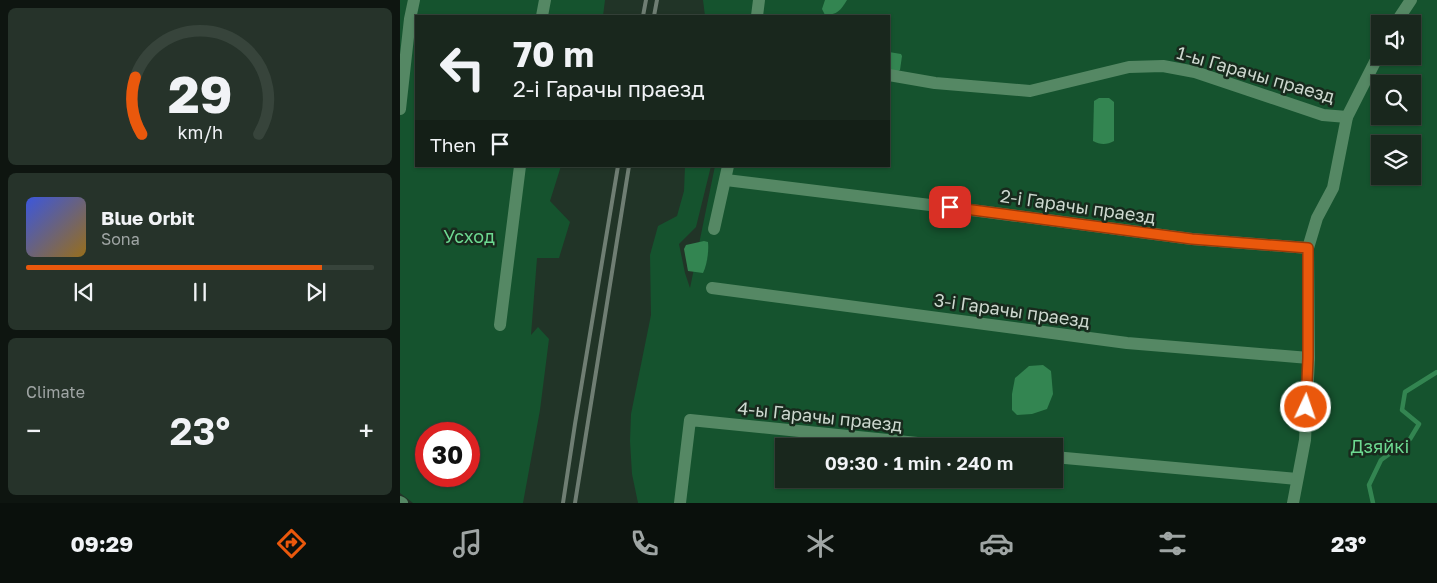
<!DOCTYPE html>
<meta charset="utf-8">
<style>
:root{--surface:#19271d;--page:#26332a;--text:#f1f3f6;--muted:#9fa5a4;--line:#37443b;--accent:#ea580c}
body{margin:0;font-family:"Golos Text",sans-serif;background:var(--page);color:var(--text);height:100vh;display:flex;flex-direction:column;font-size:19px;white-space:nowrap}
*{box-sizing:border-box;margin:0}
p{font-size:16px;color:var(--muted)}
.icon{flex:none;width:28px;height:28px;fill:none;stroke:currentColor;stroke-width:2;stroke-linecap:round;stroke-linejoin:round}
.map{position:relative;flex:1;overflow:hidden}
.side{display:flex;flex-direction:column;gap:8px;padding:8px;background:#0e1510;width:400px}
.side>*{flex:none}
.hud{position:absolute;left:15px;top:15px;width:475px;height:152px;border-radius:0px;box-shadow:0 1px 4px #0004,0 0 0 1px var(--line);background:#19271d;color:var(--text);overflow:hidden}
.controls{position:absolute;left:971px;top:15px;display:grid;gap:10px}
.controls a{display:grid;place-items:center;width:50px;height:50px;border-radius:0px;background:var(--surface);box-shadow:0 1px 4px #0004,0 0 0 1px var(--line);font-size:25px}
.speed{position:absolute;left:15px;top:422px;display:flex;gap:10px;font-size:25px;font-weight:700;text-align:center}
.speed>*{display:grid;place-content:center;width:65px;height:65px;border-radius:50%;background:var(--surface);box-shadow:0 1px 4px #0004,0 0 0 1px var(--line);line-height:1}
.speed .limit{border:8px solid #d22;background:#fff;color:#111}
.pin{position:absolute;display:grid;place-items:center;width:42px;height:42px;color:#fff;margin:-21px;border-radius:10px;box-shadow:0 2px 8px #0006}
.me{position:absolute;width:55px;margin:-28px;rotate:3deg;stroke-linejoin:round;filter:drop-shadow(0 0 4px #0008)}
.turn{display:flex;align-items:center;gap:18px;height:105px;padding:0 15px;font-size:22px}
.turn .icon{width:65px;height:65px;stroke-width:2.5}
.turn b{display:block;font-size:35px;line-height:42px}
.then{display:flex;align-items:center;height:48px;padding:0 15px;background:#0003;gap:10px;font-size:19px}
.big{font-size:38px;font-weight:600;line-height:1.1}
.side .card{flex:1;display:flex;flex-direction:column;justify-content:center;gap:8px;min-width:0;padding:0 18px;border-radius:8px;background:var(--page)}
.side .dial{align-items:center;gap:0}
.dial svg{height:130px;overflow:visible;fill:none;stroke:var(--line);stroke-width:7;stroke-linecap:round;text-anchor:middle}
.dial text{fill:var(--text);stroke:none}
.song{display:flex;align-items:center;gap:15px}
.cover{width:60px;height:60px;border-radius:8px;background:linear-gradient(135deg,hsl(230 70% 55%),hsl(40 70% 35%))}
.played{height:5px;border-radius:2px;background:linear-gradient(90deg,var(--accent) 85%,var(--line) 85%)}
.keys{display:flex;justify-content:space-around;direction:ltr}
.heat{display:flex;justify-content:space-between;align-items:center;font-size:28px;direction:ltr}
.trip{position:absolute;left:375px;top:438px;width:288px;height:50px;border-radius:0px;background:var(--surface);box-shadow:0 1px 4px #0004,0 0 0 1px var(--line);font-weight:600;line-height:50px;text-align:center}
.tab-bar{display:flex;height:80px;justify-content:space-around;align-items:center;background:#0a100c;color:var(--muted)}
.tab-bar .icon{width:35px;height:35px}
.tab-bar .active{color:var(--accent)}
.tab-bar b{font-size:22px;color:var(--text)}
main{display:flex;flex:1;min-height:0}
.map>svg:first-child{display:block}
.green{fill:#15532e;fill-rule:evenodd}
.water{fill:#338551}
.lines{fill:none;stroke-linecap:round;stroke-linejoin:round}
.stream{stroke:#338551;stroke-width:4.5}
.minor{stroke:#558864;stroke-width:12}
.rail{stroke:#6f7e73;stroke-width:4}
.route-casing{stroke:#983908;stroke-width:12}
.route{stroke:#ea580c;stroke-width:9}
.labels{text-anchor:middle;dominant-baseline:central;stroke-width:5;stroke-linejoin:round;paint-order:stroke}
.street-label{font-size:18px;fill:#cdd8cf;stroke:#182a1d}
.park-label{font-size:18px;fill:#6dd991;stroke:#182a1d}
</style>
<main>
<section class="side">
<div class="card dial"><svg viewBox="0 0 100 80">
<path d="M14 69A42 42 0 1 1 86 69"/>
<path d="M14 69A42 42 0 0 1 10 34" stroke="#ea580c"/>
<text x="50" y="56" font-size="32" font-weight="700">29</text>
<text x="50" y="72" font-size="11">km/h</text>
</svg></div>
<div class="card">
<div class="song"><i class="cover"></i><div><b>Blue Orbit</b><p>Sona</p></div></div>
<div class="played"></div>
<div class="keys"><svg class="icon" aria-label="previous" viewBox="0 0 24 24"><path d="M18 5L8 12l10 7zM5 5v14"/></svg><svg class="icon" aria-label="pause" viewBox="0 0 24 24"><path d="M8 5v14M16 5v14"/></svg><svg class="icon" aria-label="next" viewBox="0 0 24 24"><path d="M6 5l10 7-10 7zM19 5v14"/></svg></div>
</div>
<div class="card"><p>Climate</p>
<div class="heat"><a>−</a><b class="big">23°</b><a>+</a></div>
</div>
</section>
<div class="map">
<svg width="1037" height="503" viewBox="0 0 1037 503">
<rect width="100%" height="100%" fill="#213427"/>
<g class="green">
<path d="M0 0H205L203 16H16V166H161L150 201 170 222 159 258H137L131 335 138 327 149 339 140 410 123 503H13L0 493ZM26 434H69V476H26Z"/>
<path d="M303 0H1037V503H238L232 474 230 441 231 414 251 315 250 255 258 226 277 216 284 191 285 166H311L296 227 279 244 285 273 290 288 315 166H489V16H305ZM980 24H1012V56H980ZM980 84H1012V116H980ZM980 144H1012V176H980ZM384 446H654V479H384Z"/>
</g>
<g class="water">
<path d="M425 0H447C441 10 437 15 425 15L422 9Z"/>
<polygon points="489,52 501,54 502,56 500,70 497,72 489,70"/>
<path d="M699 98H709L714 102V141C707 145 700 145 693 141L694 101Z"/>
<path d="M304 241 308 242C309 251 307 265 303 273L288 271 284 249 286 245Z"/>
<polygon points="643,365 651,371 653,394 647,409 632,414 617,415 612,410 612,394 615,378 629,366"/>
</g>
<g class="lines">
<polyline class="stream" points="973,503 969,485 981,460 1010,439 1019,424 1002,410 1005,392 1037,372"/>
<g class="minor">
<polyline points="142,16 145,0"/>
<polyline points="357,16 359,0"/>
<polyline points="995,24 1011,0"/>
<polyline points="489,75 535,83 630,91 729,67 763,66 795,72 923,115 947,117"/>
<polyline points="0,109 10,19 14,0"/>
<polyline points="326,180 587,212 792,239 908,248"/>
<polyline points="314,229 328,166"/>
<polyline points="312,288 727,343 909,358"/>
<polyline points="100,325 120,166"/>
<polyline points="654,457 897,479"/>
<polyline points="0,502 2,503"/>
<polyline points="280,503 290,420 547,446"/>
<polyline points="893,503 905,440 909,358 908,248 917,218 933,188 947,117 980,52"/>
</g>
<g class="rail">
<polyline points="243,16 246,0"/>
<polyline points="254,16 257,0"/>
<polyline points="163,503 175,424 218,166"/>
<polyline points="175,503 229,166"/>
</g>
</g>
<g class="lines">
<g class="route-casing">
<polyline id="route" points="550,207 792,239 908,248 908,358 906,407"/>
</g>
<use href="#route" class="route"/>
</g>
<g class="labels">
<g class="street-label">
<text transform="translate(856 74) rotate(16)">1-ы Гарачы праезд</text>
<text transform="translate(678 206) rotate(8)">2-і Гарачы праезд</text>
<text transform="translate(612 310) rotate(8)">3-і Гарачы праезд</text>
<text transform="translate(420 416) rotate(6)">4-ы Гарачы праезд</text>
</g>
<g class="park-label">
<text x="69" y="236">Усход</text>
<text x="980" y="446">Дзяйкі</text>
</g>
</g>
</svg>
<div class="controls">
<a><svg class="icon" aria-label="sound" viewBox="0 0 24 24"><path d="M4 9h4l5-4v14l-5-4H4zM17 9q2 3 0 6"/></svg></a>
<a><svg class="icon" aria-label="search" viewBox="0 0 24 24"><circle cx="10" cy="10" r="6"/><path d="M15 15l6 6"/></svg></a>
<a><svg class="icon" aria-label="layers" viewBox="0 0 24 24"><path d="M12 4l9 5-9 5-9-5zM3 14l9 5 9-5"/></svg></a>
</div>
<div class="speed"><div class="limit">30</div></div>
<div class="pin" style="left:550px;top:207px;background:#d93025"><svg class="icon" aria-label="arrive" viewBox="0 0 24 24"><path d="M6 21V4h12l-3 4 3 4H6"/></svg></div>
<svg class="me" style="left:906px;top:407px" viewBox="-20 -20 40 40"><circle r="17" fill="#ea580c" stroke="#fff" stroke-width="3"/><path d="M0-11L8 9 0 5-8 9z" fill="#fff"/></svg>
<div class="trip">09:30 · 1 min · 240 m</div>
<div class="hud">
<div class="turn"><svg class="icon" aria-label="left" viewBox="0 0 24 24"><path d="M17 20v-9H6M10 6l-5 5 5 5"/></svg><div><b>70 m</b>2-і Гарачы праезд</div></div>
<div class="then">Then<svg class="icon" aria-label="arrive" viewBox="0 0 24 24"><path d="M6 21V4h12l-3 4 3 4H6"/></svg></div>
</div>
</div>
</main>
<nav class="tab-bar">
<b>09:29</b>
<svg class="icon active" aria-label="directions" viewBox="0 0 24 24"><path d="M12 3l9 9-9 9-9-9zM9 14v-3h6M13 9l2 2-2 2"/></svg>
<svg class="icon" aria-label="music" viewBox="0 0 24 24"><path d="M9 18V5l10-2v13"/><circle cx="6" cy="18" r="3"/><circle cx="16" cy="16" r="3"/></svg>
<svg class="icon" aria-label="phone" viewBox="0 0 24 24"><path d="M5 4h4l2 5-3 2q2 4 5 5l2-3 5 2v4C11 20 4 13 5 4z"/></svg>
<svg class="icon" aria-label="climate" viewBox="0 0 24 24"><path d="M12 3v18M4 7l16 10M4 17L20 7"/></svg>
<svg class="icon" aria-label="car" viewBox="0 0 24 24"><path d="M5 17H2v-5l4-1 3-4h7l3 4 3 1v5h-3M9 17h6M6 11h13"/><circle cx="7" cy="17" r="2"/><circle cx="17" cy="17" r="2"/></svg>
<svg class="icon" aria-label="filters" viewBox="0 0 24 24"><path d="M4 7h16M4 17h16"/><circle cx="9" cy="7" r="2"/><circle cx="15" cy="17" r="2"/></svg>
<b>23°</b>
</nav>
